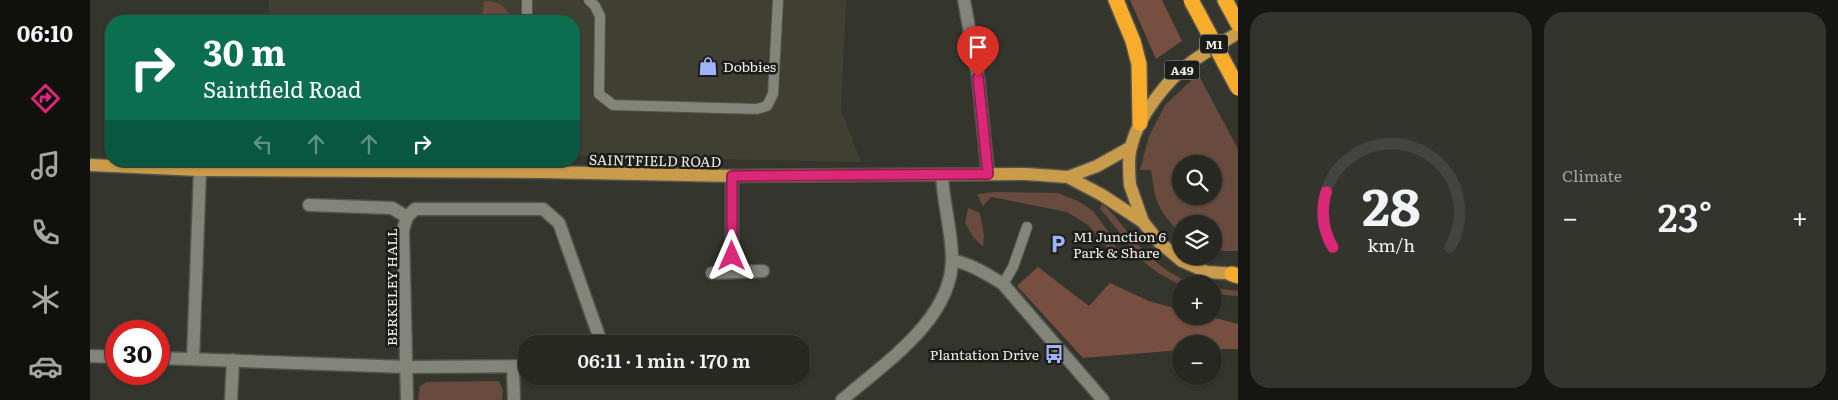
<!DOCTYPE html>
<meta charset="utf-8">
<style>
:root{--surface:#272821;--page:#33342e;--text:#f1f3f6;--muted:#a4a6a5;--line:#43443f;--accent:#db2777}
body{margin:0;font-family:Literata,serif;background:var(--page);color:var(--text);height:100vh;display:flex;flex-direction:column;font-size:19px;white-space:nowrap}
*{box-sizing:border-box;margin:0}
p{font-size:16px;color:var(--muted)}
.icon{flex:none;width:28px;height:28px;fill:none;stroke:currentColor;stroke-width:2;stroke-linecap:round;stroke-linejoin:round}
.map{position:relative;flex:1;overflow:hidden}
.sheet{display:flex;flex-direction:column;gap:12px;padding:12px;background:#151612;width:600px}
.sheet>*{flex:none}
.hud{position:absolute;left:15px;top:15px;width:475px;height:152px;border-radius:20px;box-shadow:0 1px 4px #0004,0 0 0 1px var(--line);background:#0b6e4f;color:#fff;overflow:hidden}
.fabs{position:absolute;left:1082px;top:155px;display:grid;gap:10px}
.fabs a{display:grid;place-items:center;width:50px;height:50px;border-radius:50%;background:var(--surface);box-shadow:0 1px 4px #0004,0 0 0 1px var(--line);font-size:25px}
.speed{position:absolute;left:15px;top:320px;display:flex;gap:10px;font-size:25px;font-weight:700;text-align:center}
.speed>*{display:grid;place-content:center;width:65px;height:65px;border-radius:50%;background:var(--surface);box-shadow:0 1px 4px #0004,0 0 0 1px var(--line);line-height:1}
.speed .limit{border:8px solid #d22;background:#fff;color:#111}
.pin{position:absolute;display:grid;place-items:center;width:42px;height:42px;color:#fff;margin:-51px -21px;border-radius:50% 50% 50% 0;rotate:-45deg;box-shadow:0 0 5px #0007}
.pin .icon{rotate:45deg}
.me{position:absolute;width:55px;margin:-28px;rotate:0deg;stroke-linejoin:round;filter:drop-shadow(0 0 4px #0008)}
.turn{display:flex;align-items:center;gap:18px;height:105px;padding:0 15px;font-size:22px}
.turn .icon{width:65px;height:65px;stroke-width:2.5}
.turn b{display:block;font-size:35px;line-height:42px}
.lanes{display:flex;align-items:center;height:48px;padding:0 15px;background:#0003;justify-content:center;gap:25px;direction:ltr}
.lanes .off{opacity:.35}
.big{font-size:38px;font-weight:600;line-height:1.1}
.sheet .tile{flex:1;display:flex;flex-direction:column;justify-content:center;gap:8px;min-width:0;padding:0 18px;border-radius:20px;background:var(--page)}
.sheet .dial{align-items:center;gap:0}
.dial svg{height:130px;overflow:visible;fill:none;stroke:var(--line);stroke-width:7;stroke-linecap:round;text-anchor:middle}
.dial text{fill:var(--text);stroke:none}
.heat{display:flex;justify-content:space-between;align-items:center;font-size:28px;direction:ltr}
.sheet .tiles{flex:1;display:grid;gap:12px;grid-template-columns:repeat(2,1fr)}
.trip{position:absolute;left:428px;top:335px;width:292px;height:50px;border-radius:20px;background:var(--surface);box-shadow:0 1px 4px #0004,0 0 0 1px var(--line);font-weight:600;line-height:50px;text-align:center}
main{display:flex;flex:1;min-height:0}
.tab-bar{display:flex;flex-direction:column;width:90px;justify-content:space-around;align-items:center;background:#10100d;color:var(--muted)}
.tab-bar .icon{width:35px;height:35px}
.tab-bar .selected{color:var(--accent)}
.tab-bar b{font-size:22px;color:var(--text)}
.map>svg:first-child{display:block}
.built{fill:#404032}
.green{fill:#684a3f;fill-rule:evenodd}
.forest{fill:#774f40}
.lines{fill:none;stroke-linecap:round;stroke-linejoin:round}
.service-casing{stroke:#53534c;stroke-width:12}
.minor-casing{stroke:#53534c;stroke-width:15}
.primary-casing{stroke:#53534c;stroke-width:15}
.motorway-casing{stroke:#53534c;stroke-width:18}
.service{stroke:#83847a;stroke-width:10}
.minor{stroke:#83847a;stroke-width:12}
.primary{stroke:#c99c4b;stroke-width:12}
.motorway{stroke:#f7ac2b;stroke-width:15}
.motorway-bridge-casing{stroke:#53534c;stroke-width:18;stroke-linecap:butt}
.motorway-bridge{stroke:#f7ac2b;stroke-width:15}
.route-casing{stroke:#8e194d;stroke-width:12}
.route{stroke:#db2777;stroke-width:9}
.labels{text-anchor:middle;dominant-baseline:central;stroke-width:5;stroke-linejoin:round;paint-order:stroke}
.shield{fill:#1c1c18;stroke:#afafaa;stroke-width:1}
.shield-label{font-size:12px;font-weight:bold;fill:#eeeee9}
.poi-label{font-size:14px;fill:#eeeee9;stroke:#1c1c18;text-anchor:start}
.street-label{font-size:14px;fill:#eeeee9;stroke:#1c1c18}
</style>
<main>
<nav class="tab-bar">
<b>06:10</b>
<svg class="icon selected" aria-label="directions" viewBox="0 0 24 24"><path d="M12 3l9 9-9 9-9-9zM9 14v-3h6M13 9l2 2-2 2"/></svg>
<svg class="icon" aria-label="music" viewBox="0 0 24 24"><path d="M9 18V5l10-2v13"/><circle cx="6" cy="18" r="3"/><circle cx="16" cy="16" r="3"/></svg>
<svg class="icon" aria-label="phone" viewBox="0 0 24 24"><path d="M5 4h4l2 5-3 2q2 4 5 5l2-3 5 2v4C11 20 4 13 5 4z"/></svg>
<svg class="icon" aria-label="climate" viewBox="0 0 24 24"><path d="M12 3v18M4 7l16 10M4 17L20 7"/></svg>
<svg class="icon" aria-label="car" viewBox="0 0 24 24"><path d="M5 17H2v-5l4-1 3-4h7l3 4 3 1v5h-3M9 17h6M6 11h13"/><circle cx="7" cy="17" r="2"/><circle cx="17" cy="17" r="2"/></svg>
</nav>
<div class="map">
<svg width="1148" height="400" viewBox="0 0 1148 400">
<rect width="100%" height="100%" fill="#34352c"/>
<polygon class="built" points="179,0 756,0 751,110 771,162 484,156 484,21 178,21"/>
<g class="green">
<path d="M394 1C410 1 416 7 423 21H392Z"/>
<path d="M1108 74 1148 149V251H1134L1124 249V224H1091V233L1088 231C1067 208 1065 201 1061 170H1050L1059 136 1075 105ZM1091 164H1124V196H1091Z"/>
<polygon points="905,192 968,193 988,201 1003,211 1023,238 1029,261 998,225 977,212 901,197 893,206 887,194"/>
<path d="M1012 204C1022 212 1030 222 1038 233 1056 255 1077 275 1105 284H1091V285C1078 279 1063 271 1052 260 1037 244 1025 225 1010 209Z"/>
<polygon points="878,208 890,213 894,235 893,247 883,237 875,223"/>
<polygon points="1124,288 1148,291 1148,296 1124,294"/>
<polygon points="409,381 413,390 412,400 328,400 330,386 337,382"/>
</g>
<g class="forest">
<polygon points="1040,0 1072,0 1092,41 1066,59"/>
<polygon points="948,267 999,306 1020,283 1059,301 1091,310 1091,316 1118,316 1148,324 1148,349 1124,349 1124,344 1091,344 1091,350 993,358 927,286"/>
</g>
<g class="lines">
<g class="service-casing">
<g id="service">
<polyline points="499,0 505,6 510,16 509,94 523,105 667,109 677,106 683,94 688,0"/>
<polyline points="437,21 437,0"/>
<polyline points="913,284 923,267 937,227"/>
</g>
</g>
<g class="minor-casing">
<g id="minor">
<polyline points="874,0 888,77 898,174"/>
<polyline points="219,205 302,208 317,217 313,230 317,400"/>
<polyline points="317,217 325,209 453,209 469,223 510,339 507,344"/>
<path d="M862 260C881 264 897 274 913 284L1013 400"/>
<polyline points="642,272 642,176"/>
<polyline points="622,273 673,271"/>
<polyline points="0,356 26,357"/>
<polyline points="69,358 317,367 436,366"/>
<polyline points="103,359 110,170"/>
<polyline points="423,367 424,400"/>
<polyline points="141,400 143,360"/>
<path d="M752 400C793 364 862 320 862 259 862 231 853 203 852 175"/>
</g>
</g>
<g class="primary-casing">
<g id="primary">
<path d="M1148 33C1133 42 1117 51 1103 61 1077 79 1048 117 1041 147 1038 158 1039 174 1040 185L1053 222 1069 242 1092 261 1117 272 1148 274"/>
<polyline points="0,165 110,170 452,172 642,176 936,174 978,177 1012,195 1053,222"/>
<polyline points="978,177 1007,166 1041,147"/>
</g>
</g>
<g class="motorway-casing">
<g id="motorway">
<polyline points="1026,0 1043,41 1049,64 1050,123"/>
<polyline points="1135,0 1148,24"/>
<polyline points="1142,274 1148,276"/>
</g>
</g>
<use href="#service" class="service"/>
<use href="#minor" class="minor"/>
<use href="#primary" class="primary"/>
<use href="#motorway" class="motorway"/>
<g class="motorway-bridge-casing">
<polyline id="motorway-bridge" points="1101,0 1148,88"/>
</g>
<use href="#motorway-bridge" class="motorway-bridge"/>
</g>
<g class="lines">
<g class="route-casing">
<polyline id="route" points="642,256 642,176 898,174 888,77"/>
</g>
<use href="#route" class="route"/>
</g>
<defs>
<g id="shop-bare" transform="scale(1.5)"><path d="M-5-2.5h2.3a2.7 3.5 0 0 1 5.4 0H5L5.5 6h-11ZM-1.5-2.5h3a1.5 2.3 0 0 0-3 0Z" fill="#9fb3fd" stroke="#1c1c18" stroke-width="2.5" paint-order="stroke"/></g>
<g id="parking-bare" transform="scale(1.5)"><path d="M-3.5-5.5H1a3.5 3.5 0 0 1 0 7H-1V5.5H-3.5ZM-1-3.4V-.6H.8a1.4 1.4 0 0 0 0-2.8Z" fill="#9fb3fd" stroke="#1c1c18" stroke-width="2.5" paint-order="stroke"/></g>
<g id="bus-bare" transform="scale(1.5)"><path d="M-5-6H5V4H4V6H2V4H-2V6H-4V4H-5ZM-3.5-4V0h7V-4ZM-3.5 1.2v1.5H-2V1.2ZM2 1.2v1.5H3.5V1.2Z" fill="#9fb3fd" stroke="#1c1c18" stroke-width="2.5" paint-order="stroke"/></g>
</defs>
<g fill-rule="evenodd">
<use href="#shop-bare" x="618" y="66"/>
<use href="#parking-bare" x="968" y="244"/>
<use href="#bus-bare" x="964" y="354"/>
</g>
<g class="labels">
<g class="shield">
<rect x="1110" y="34.5" width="28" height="19" rx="4"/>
<rect x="1074.5" y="60.5" width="35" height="19" rx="4"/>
</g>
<g class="shield-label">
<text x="1124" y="44">M1</text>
<text x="1092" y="70">A49</text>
</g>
<g class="poi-label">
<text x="633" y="66">Dobbies</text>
<text x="983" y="236">M1 Junction 6<tspan x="983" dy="16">Park &amp; Share</tspan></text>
<text x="949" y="354" text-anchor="end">Plantation Drive</text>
</g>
<g class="street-label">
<text transform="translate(565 160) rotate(1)">SAINTFIELD ROAD</text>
<text transform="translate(301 287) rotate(-90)">BERKELEY HALL</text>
</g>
</g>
</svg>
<div class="fabs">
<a><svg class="icon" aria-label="search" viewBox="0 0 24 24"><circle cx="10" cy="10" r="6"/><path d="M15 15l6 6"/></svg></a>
<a><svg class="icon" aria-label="layers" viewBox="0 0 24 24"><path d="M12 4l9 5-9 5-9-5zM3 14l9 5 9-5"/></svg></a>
<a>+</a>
<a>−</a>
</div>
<div class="speed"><div class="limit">30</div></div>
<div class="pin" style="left:888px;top:77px;background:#d93025"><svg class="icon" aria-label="arrive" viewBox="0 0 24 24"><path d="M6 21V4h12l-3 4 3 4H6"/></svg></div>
<svg class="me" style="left:642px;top:256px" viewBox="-20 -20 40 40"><path d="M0-17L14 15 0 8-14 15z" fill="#db2777" stroke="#fff" stroke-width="4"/></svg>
<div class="trip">06:11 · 1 min · 170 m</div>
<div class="hud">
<div class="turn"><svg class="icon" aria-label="right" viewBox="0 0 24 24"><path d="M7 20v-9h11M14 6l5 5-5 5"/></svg><div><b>30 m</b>Saintfield Road</div></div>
<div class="lanes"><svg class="icon off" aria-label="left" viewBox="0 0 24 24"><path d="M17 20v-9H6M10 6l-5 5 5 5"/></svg><svg class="icon off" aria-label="ahead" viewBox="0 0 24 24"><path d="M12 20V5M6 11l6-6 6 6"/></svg><svg class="icon off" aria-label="ahead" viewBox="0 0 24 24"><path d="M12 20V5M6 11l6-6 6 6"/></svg><svg class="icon" aria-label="right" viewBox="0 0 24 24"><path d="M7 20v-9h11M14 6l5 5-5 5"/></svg></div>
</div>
</div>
<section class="sheet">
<div class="tiles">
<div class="tile dial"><svg viewBox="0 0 100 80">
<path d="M14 69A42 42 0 1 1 86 69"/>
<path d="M14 69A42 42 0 0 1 10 35" stroke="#db2777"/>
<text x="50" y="56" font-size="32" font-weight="700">28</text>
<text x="50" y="72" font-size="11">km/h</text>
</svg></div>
<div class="tile"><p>Climate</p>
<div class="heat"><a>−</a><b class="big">23°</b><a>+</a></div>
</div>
</div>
</section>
</main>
